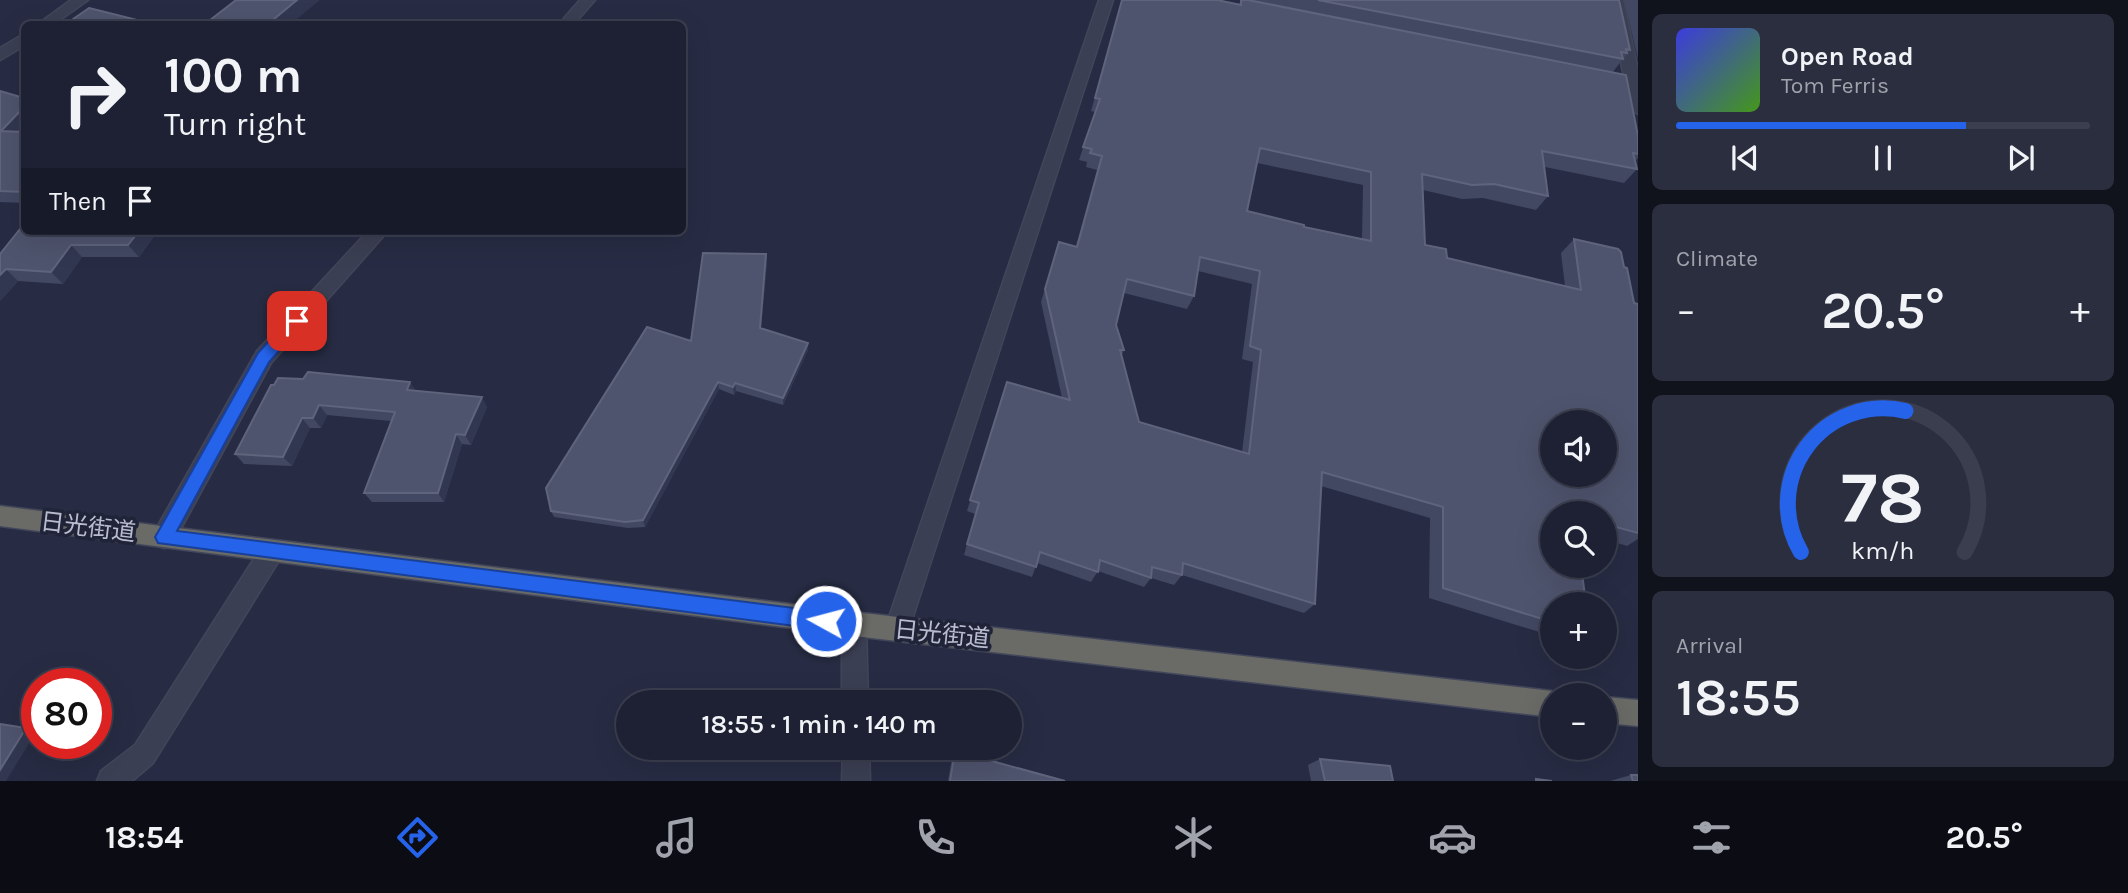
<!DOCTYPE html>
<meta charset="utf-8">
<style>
:root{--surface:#1d2133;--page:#2a2e3f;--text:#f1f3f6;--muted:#a0a3ac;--line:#3b3e4e;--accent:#2563eb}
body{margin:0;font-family:Karla,"Noto Sans JP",sans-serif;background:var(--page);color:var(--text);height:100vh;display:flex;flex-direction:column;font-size:26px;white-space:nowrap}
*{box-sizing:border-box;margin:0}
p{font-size:23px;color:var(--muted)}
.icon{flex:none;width:38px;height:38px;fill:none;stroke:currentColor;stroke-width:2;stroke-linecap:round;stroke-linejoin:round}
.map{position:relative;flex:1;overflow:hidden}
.drawer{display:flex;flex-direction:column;gap:14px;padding:14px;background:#10121c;width:490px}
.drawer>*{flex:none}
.top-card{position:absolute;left:21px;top:21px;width:665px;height:214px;border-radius:10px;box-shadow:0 7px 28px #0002,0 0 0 2px var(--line);background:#1d2133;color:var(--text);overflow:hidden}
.buttons{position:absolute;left:1540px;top:410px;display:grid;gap:14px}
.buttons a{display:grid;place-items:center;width:77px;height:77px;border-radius:50%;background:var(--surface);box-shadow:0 7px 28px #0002,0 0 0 2px var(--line);font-size:35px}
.speed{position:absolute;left:21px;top:668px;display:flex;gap:14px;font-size:35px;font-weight:700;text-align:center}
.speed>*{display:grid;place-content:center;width:91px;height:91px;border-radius:50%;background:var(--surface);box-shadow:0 7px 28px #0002,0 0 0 2px var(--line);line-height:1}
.speed .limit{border:10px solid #d22;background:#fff;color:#111}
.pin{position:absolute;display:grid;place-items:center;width:60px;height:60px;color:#fff;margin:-30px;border-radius:14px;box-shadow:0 4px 10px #0006}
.me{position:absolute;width:77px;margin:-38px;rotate:277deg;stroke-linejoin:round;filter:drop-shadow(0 0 5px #0008)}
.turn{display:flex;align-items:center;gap:24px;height:147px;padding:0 28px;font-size:32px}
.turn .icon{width:91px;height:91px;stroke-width:2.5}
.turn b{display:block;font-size:49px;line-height:60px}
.then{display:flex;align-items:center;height:66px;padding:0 28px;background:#0003;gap:14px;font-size:26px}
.big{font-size:52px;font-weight:600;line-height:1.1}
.drawer .widget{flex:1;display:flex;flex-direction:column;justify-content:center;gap:10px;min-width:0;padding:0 24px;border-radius:10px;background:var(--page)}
.drawer .dial{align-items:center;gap:0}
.dial svg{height:182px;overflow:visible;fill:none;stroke:var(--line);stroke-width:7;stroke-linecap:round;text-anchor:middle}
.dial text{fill:var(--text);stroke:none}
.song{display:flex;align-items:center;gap:21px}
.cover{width:84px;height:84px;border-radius:10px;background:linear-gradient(135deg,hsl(240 70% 55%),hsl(100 70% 35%))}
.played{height:7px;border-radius:4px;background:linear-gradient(90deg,var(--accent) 70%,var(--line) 70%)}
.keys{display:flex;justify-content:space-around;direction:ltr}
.heat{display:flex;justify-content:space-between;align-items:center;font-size:38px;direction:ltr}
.trip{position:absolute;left:616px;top:690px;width:406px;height:70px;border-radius:35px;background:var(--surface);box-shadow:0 7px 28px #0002,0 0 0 2px var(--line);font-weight:600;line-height:70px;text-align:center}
.menu{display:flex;height:112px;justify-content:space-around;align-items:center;background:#0c0d14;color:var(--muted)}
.menu .icon{width:49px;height:49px}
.menu .selected{color:var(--accent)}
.menu b{font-size:32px;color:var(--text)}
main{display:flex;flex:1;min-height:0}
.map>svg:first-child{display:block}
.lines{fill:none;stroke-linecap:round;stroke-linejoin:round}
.minor-casing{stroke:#42465a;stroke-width:3}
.tertiary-casing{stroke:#42465a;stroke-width:3}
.trunk-casing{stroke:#43475b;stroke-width:3}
.minor{fill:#3b3f53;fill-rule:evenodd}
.tertiary{fill:#3b3f53;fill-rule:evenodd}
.trunk{fill:#6a6a66;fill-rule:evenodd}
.wall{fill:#424862;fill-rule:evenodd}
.shaded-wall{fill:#323751}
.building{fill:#4f546e;stroke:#5f647c;stroke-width:2;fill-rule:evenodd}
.route{fill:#2563eb;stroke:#184099;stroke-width:2}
.labels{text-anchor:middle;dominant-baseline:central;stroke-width:7;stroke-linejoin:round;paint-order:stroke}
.street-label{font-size:24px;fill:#b9bccd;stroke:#202439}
</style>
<main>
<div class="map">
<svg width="1638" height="781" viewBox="0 0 1638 781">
<rect width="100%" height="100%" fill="#272c44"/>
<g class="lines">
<g class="minor-casing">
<g id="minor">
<polygon points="71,0 88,0 54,24 38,24"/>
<polygon points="580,0 595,0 574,24 559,24"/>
<polygon points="1609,0 1623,0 1638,70 1638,114 1630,109 1626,89 1596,83 1594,79 1602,74 1624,78"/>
<polygon points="24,34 24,46 0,60 0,48"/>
<polygon points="368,231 388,231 271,363 172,545 164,548 156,545 152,537 156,529 257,351"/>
<polygon points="272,540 280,543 284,551 280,559 153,763 132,781 97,781 101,771 135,745 264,543"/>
<polygon points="854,612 863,616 866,624 868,702 842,702 842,624 845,616"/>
<polygon points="843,747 869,747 870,781 842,781"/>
</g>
</g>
<g class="tertiary-casing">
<polygon id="tertiary" points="1099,0 1113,0 909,629 906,638 897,641 888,638 885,629"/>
</g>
<g class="trunk-casing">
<g id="trunk">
<polygon points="0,506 854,612 1552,691 1561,695 1552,695 1552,717 854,636 0,526"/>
<polygon points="1605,697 1638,700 1638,726 1605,723"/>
</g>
</g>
<use href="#minor" class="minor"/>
<use href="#tertiary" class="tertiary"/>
<use href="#trunk" class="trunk"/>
</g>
<g class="wall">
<path d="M1122 0 1239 4 1241 0H1619L1630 50 1612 73 1638 136V158L1635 161 1637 169 1624 183 1545 167 1548 196 1536 210 1483 198 1462 199 1423 190 1425 245 1447 258 1565 286 1561 253 1574 239 1624 267 1634 303 1638 304V539L1627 546 1605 539V513H1552V636L1429 598 1430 518 1321 486 1315 604 1304 613 1182 575 1174 585 1151 578 1144 587 1098 571 1091 582 1037 563 1032 577 964 555 975 514 967 511 1007 382 1062 398 1041 302 1059 242 1076 246 1097 170 1086 167 1087 162 1079 160 1095 112 1091 111ZM1257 163 1363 185 1362 239 1304 227 1247 211ZM1198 271 1252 284 1242 359 1253 362 1242 452 1139 422 1122 355 1124 350 1116 325 1124 293 1187 309 1194 296Z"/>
<polygon points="1624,0 1638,0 1638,59"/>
<polygon points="0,91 24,98 24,130 23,132 24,132 24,203 0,202"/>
<polygon points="158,231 139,257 82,257 63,284 18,281 0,301 0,254"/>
<polygon points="766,254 767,262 761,328 808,350 783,405 736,391 734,395 719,389 645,527 628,528 554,517 551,511"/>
<polygon points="303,379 416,391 487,407 471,445 462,444 444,502 372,502 364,493 391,421 327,415 321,428 310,428 292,466 244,464 235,454 274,385"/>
<polygon points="955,751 1065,781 948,781 952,758"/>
<polygon points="1320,759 1393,781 1311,781 1308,765"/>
<polygon points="1631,775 1638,781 1610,781"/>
</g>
<g class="shaded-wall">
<polygon points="297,0 320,0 291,24 268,24"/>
<polygon points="24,107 24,130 12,143 1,131"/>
<polygon points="139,231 158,231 139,257 128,245"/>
<polygon points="71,245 82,257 63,284 51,272"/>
<polygon points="766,254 767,262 760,336 760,328"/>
<polygon points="6,269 18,281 0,301 0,275"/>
<polygon points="808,343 808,350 783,405 783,398"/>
<polygon points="410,382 417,392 407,390"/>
<polygon points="718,382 719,389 645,527 643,520"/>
<polygon points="735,383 736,391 734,395 733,387"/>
<polygon points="482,397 487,407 471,445 465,435"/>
<polygon points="319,405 327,415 321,428 313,418"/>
<polygon points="302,418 310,428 292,466 283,457"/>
<polygon points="456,434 462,444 444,502 438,493"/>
<polygon points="26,728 36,732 6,781 0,781 0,770"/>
</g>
<g class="building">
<polygon points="236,0 297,0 268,24 205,24"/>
<path d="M1122 0H1217L1241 5V0H1248L1626 75 1638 136V154L1633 153 1637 169 1542 151 1548 196 1494 184 1472 185 1422 174 1425 245 1446 249 1447 258 1581 290 1574 239 1618 249 1621 252 1624 267 1627 268 1634 303 1638 304V533L1605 524V513H1552V565H1581L1586 604H1552V622L1443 588V507L1322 472 1315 604 1183 563 1182 575 1152 567 1151 578 1100 560 1098 572 1040 552 1036 567 967 544 979 503 970 500 1007 382 1070 400 1045 289 1059 242 1077 247 1102 156 1090 153 1092 149 1083 147 1100 99 1095 98ZM1260 148 1371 172V241L1304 227V225L1247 211ZM1200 257 1260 271 1250 346 1261 350 1249 454 1139 422 1120 350H1124L1116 325 1127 279 1194 296ZM1552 422H1605V474H1552Z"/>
<polygon points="1318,0 1619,0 1630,50 1626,49 1627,53 1621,52 1623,59"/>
<polygon points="89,8 153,24 66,24"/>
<polygon points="0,91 24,98 24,107 1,131 24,132 24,192 0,191"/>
<polygon points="24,224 24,231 139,231 128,245 71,245 51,272 6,269 0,275 0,254"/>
<polygon points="703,253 766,254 760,328 808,343 783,398 735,383 733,387 718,382 643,520 625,522 551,511 546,488 647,327 691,341"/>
<polygon points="308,372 410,382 407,390 482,397 465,435 456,434 438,493 364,493 395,412 319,405 313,418 302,418 283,457 235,454 271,385 274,385 278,378 303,379"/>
<polygon points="0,724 26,728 0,770"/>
<polygon points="955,751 1065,781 950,781"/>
<polygon points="1320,759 1390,766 1393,781 1325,781"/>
<polygon points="1631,775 1638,775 1638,781 1633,781"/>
<polygon points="1536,779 1552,781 1536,781"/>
</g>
<polygon class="route" points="297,315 302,317 304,321 302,325 269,362 177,531 826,612 833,614 836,621 833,627 826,630 158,543 155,537 158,532 258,353 291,317"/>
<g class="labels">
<g class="street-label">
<text transform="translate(88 527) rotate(7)">日光街道</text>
<text transform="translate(942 634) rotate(6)">日光街道</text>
</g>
</g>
</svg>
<div class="buttons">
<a><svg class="icon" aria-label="sound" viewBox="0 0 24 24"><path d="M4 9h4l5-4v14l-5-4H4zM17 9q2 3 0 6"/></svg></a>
<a><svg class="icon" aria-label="search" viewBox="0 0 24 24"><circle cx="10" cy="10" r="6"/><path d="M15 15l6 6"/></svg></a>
<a>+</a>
<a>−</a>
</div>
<div class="speed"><div class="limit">80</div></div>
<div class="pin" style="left:297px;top:321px;background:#d93025"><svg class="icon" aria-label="arrive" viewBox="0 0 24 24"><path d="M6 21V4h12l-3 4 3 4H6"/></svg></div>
<svg class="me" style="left:826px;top:621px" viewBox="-20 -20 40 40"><circle r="17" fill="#2563eb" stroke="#fff" stroke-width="3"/><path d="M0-11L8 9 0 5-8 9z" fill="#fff"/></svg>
<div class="trip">18:55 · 1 min · 140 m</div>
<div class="top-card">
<div class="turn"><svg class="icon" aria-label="right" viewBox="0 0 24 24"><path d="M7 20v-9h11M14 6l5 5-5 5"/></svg><div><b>100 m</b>Turn right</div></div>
<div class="then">Then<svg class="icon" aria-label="arrive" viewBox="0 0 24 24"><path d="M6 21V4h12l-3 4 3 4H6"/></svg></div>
</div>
</div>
<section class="drawer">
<div class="widget">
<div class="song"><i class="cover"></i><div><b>Open Road</b><p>Tom Ferris</p></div></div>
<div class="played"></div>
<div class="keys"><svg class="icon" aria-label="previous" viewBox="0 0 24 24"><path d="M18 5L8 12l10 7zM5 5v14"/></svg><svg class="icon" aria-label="pause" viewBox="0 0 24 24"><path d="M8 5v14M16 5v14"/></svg><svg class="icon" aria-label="next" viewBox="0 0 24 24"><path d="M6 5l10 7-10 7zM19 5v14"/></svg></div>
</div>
<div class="widget"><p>Climate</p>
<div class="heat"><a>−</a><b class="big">20.5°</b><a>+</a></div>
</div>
<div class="widget dial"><svg viewBox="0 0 100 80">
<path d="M14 69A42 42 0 1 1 86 69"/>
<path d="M14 69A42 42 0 0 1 60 7" stroke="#2563eb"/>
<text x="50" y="56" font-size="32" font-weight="700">78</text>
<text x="50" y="72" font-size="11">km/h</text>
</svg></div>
<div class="widget"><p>Arrival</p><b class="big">18:55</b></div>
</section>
</main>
<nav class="menu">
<b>18:54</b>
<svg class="icon selected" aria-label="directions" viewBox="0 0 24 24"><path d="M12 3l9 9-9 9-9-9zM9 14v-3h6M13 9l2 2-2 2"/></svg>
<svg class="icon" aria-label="music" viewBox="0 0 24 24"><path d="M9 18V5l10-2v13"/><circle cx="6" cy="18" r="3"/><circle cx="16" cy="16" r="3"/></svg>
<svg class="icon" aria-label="phone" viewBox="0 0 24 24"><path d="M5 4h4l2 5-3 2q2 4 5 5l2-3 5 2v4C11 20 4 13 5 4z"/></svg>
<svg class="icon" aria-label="climate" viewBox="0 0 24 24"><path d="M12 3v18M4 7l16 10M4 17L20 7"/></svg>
<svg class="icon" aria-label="car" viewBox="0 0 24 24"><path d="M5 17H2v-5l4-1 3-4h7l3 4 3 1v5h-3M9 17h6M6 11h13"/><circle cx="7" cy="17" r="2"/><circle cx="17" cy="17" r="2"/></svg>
<svg class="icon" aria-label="filters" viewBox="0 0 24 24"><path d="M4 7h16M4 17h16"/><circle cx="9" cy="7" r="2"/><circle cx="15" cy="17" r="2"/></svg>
<b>20.5°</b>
</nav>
